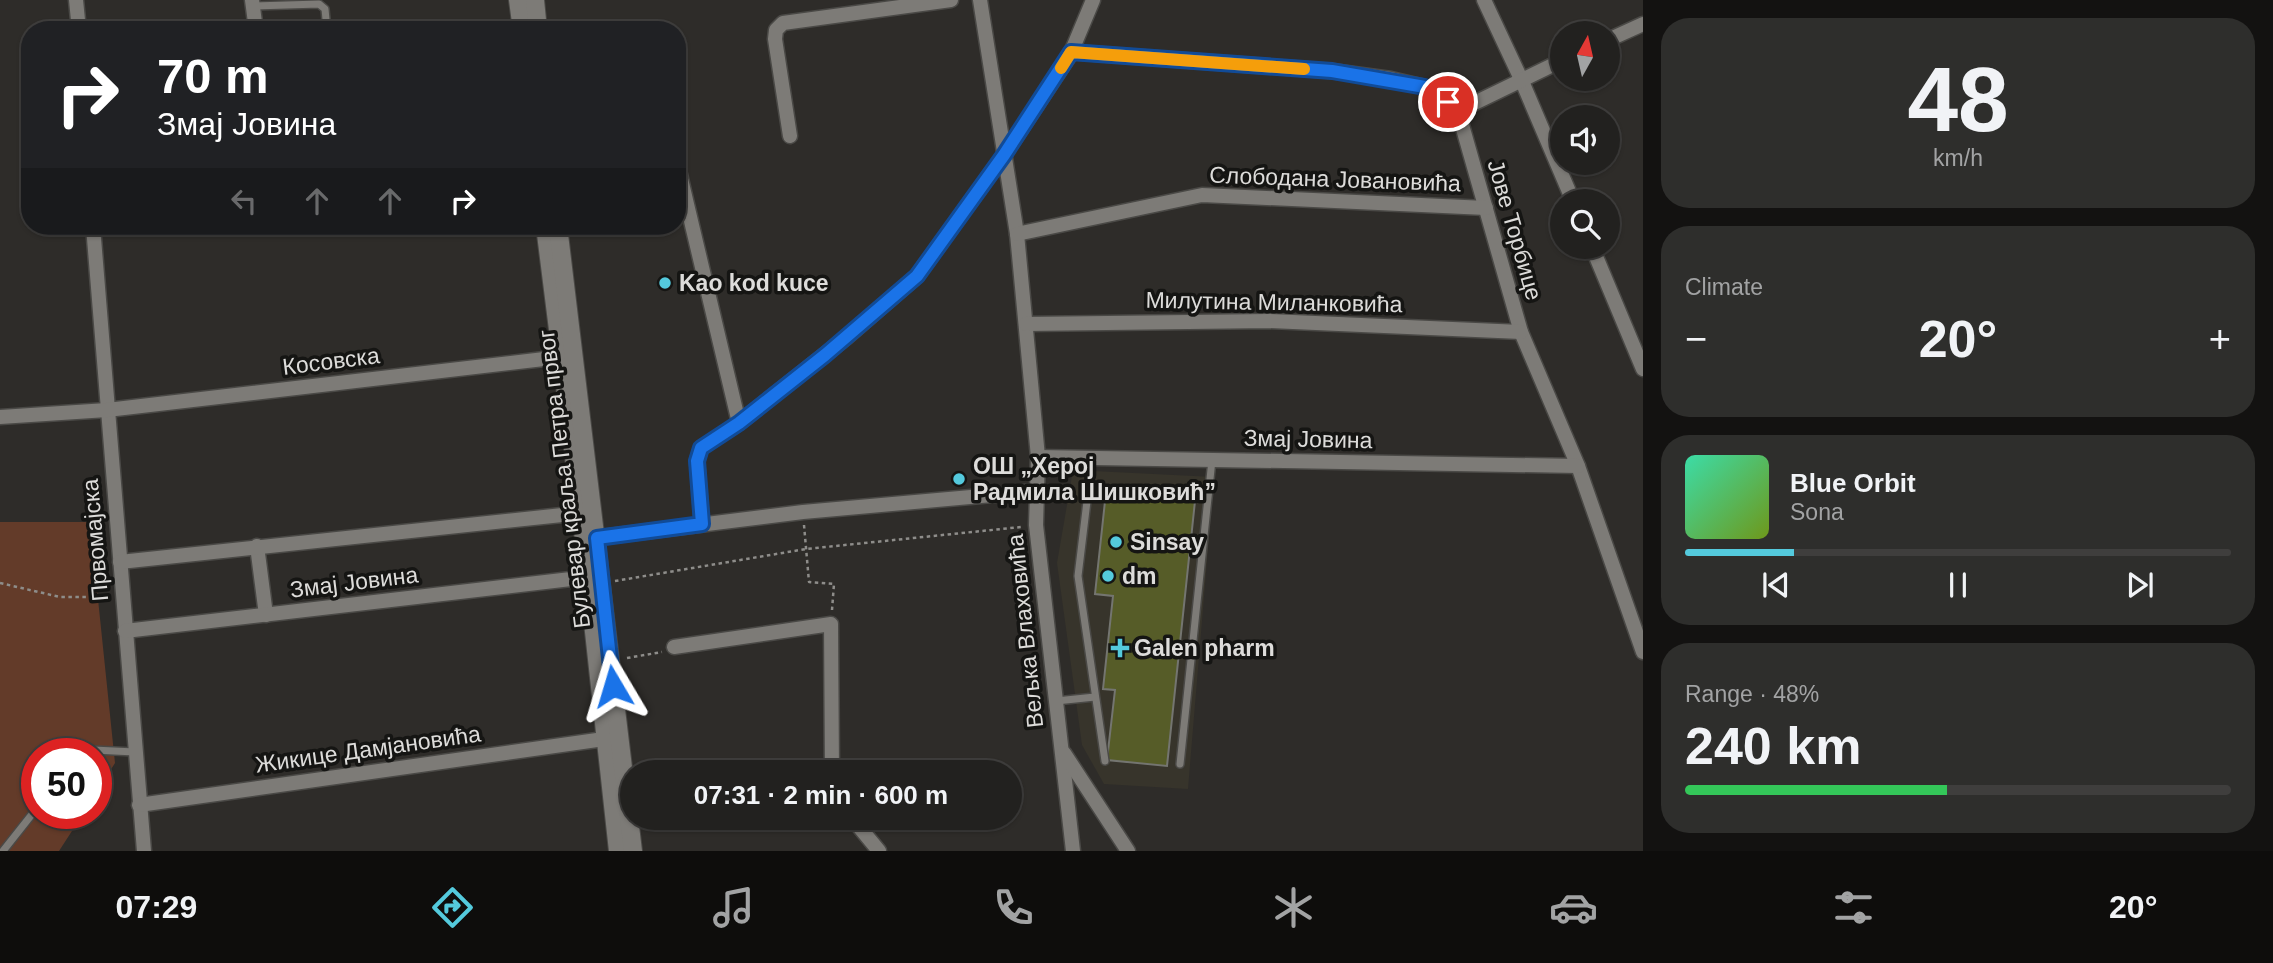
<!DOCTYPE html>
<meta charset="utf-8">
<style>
:root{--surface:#22211f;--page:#2e2e2c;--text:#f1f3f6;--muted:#a2a3a4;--line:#3f3e3d;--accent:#54cadd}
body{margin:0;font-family:Arial,sans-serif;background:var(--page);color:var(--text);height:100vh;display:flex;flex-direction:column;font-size:26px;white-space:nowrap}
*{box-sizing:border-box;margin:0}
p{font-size:23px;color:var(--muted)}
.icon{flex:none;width:38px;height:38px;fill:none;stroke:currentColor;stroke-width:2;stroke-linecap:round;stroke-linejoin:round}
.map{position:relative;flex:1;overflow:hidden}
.panel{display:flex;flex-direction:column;gap:18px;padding:18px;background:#131211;width:630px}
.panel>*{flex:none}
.top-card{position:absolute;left:21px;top:21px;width:665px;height:214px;border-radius:28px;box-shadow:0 2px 5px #0004,0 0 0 2px var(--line);background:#202124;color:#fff;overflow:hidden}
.needle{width:46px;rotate:8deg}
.controls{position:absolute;left:1550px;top:21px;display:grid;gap:14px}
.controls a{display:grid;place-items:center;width:70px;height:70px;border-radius:50%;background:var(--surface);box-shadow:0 2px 5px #0004,0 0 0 2px var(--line);font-size:35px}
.speed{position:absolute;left:21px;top:738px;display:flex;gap:14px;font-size:35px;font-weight:700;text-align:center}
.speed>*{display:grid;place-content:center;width:91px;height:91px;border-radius:50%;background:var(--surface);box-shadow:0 2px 5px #0004,0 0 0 2px var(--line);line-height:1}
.speed .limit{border:10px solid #d22;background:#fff;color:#111}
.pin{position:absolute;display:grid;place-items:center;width:60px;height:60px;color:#fff;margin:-30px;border:4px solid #fff;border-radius:50%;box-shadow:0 2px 7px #0007}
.me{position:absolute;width:77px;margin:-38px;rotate:353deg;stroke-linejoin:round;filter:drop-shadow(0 0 5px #0008)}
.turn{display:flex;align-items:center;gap:24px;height:147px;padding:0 21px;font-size:32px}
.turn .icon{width:91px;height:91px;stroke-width:2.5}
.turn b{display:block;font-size:49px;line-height:60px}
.lanes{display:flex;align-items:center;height:66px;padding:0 21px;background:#0003;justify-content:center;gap:35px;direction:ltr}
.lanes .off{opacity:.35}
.big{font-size:52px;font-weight:600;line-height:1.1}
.panel .card{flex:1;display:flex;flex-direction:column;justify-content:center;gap:10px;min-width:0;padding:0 24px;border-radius:28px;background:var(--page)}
.panel .dial{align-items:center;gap:0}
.dial b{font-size:91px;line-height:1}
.song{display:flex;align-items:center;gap:21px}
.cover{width:84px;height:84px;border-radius:10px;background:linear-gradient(135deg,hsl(160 70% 55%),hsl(80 70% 35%))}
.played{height:7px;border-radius:4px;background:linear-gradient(90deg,var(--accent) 20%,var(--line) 20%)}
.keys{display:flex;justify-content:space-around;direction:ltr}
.heat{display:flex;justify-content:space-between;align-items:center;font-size:38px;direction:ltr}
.charge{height:10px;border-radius:5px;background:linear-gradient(90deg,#34c759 48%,var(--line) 0)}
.trip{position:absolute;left:620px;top:760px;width:402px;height:70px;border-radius:35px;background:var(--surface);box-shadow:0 2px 5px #0004,0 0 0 2px var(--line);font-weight:600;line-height:70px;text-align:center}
.tab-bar{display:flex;height:112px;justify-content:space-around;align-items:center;background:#0e0d0c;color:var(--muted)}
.tab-bar .icon{width:49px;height:49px}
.tab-bar .on{color:var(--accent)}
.tab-bar b{font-size:32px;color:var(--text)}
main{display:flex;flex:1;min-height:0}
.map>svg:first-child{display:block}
.built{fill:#37342b}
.green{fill:#633b29}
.building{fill:#565c28;stroke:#747570;stroke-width:2}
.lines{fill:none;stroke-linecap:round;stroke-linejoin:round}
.lane-casing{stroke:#4a4946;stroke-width:10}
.street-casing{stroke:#4a4946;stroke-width:17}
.secondary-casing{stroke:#4a4946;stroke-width:20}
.path{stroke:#8e8d8a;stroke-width:2.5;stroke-dasharray:3.5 3.5;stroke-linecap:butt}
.lane{stroke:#7d7b77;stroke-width:7}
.street{stroke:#7d7b77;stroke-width:14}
.secondary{stroke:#7d7b77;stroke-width:18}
.route-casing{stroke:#114b97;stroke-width:18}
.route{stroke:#1a73e8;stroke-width:12}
.slow{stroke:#f59e0b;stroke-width:12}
.poi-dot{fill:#54cadd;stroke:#151513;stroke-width:2.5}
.labels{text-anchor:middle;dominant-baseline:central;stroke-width:7;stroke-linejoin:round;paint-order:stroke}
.street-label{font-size:23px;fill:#dddcda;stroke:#151513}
.poi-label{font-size:23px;font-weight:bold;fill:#dddcda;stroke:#151513;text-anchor:start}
</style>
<main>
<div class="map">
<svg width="1643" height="851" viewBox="0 0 1643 851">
<rect width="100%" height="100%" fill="#2e2c29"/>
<polygon class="built" points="1073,470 1214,477 1188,789 1104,784 1082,745 1057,563"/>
<polygon class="green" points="0,522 90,522 115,763 96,793 96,754 37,754 37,814 83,814 59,851 0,851"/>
<polygon class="building" points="1106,492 1195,501 1167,766 1107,760 1115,690 1103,689 1113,596 1095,594"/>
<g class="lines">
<g class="lane-casing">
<g id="lane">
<polyline points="253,6 319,4 325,9 327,30"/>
<polyline points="1088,493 1078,576 1105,761"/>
<polyline points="1056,701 1095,697"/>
<polyline points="87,754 93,750 135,752"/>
<polyline points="1180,764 1212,460"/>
<polyline points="3,851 37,808"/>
</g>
</g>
<g class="street-casing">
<g id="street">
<polyline points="76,0 79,30"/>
<polyline points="252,0 256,30"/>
<polyline points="980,0 1017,234 1038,457 1036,525 1073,851"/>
<polyline points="1484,0 1521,79 1573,201"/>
<polyline points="1608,40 1643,24"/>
<polyline points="1071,52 1332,71 1391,79 1425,87 1458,111 1521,332 1578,466 1643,652"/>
<polyline points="1458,111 1563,60"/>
<polyline points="790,136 775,39 776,30 783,23 951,0"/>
<polyline points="677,162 739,423"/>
<polyline points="93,226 144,851"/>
<polyline points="1017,234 1202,195 1486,208"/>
<polyline points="1592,247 1643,369"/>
<polyline points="1026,324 1269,321 1521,332"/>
<polyline points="0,417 107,410 561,357"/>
<polyline points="1038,457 1578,466"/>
<polyline points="702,524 697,461 701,448 739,423 847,337 917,276 1004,155 1070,55 1093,0"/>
<polyline points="586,539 803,512 1037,491"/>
<polyline points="257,546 266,615"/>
<polyline points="120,562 581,513"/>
<polyline points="125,631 588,577"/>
<polyline points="674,647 831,624 832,772"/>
<polyline points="1064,753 1128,851"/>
<polyline points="139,805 604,739"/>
<polyline points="851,817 879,851"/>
</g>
</g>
<g class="secondary-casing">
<g id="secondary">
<polyline points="518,0 522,30"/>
<polyline points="535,0 538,30"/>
<polyline points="545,226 581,513 618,851"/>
<polyline points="558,226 633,851"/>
</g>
</g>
<g class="path">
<polyline points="804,525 809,582 834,584 832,610"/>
<polyline points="615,581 806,549 1021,527"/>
<polyline points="0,583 60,597 109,597"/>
<polyline points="627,658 662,652"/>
</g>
<use href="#lane" class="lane"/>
<use href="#street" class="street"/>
<use href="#secondary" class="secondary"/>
</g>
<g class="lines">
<g class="route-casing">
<polyline id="route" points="613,686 597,538 702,524 697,461 701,448 739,423 825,355 917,276 1004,155 1071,52 1332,71 1425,87 1448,102"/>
</g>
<use href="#route" class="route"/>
<polyline class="slow" points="1061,68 1071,52 1304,69"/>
</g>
<g class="poi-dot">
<circle cx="665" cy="283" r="7"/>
<circle cx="959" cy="479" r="7"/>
<circle cx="1116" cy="542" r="7"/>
<circle cx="1108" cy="576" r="7"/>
<path d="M1116.5 637.5h7v7h7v7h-7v7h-7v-7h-7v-7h7z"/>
</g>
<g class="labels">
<g class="street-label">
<text transform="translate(1335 179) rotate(2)">Слободана Јовановића</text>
<text transform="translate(1515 230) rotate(74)">Јове Торбице</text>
<text transform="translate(1274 302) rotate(1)">Милутина Миланковића</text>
<text transform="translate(331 361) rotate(-7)">Косовска</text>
<text transform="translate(1308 439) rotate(1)">Змај Јовина</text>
<text transform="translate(564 479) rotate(-97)">Булевар краља Петра првог</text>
<text transform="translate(95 540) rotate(-95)">Првомајска</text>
<text transform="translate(354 582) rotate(-7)">Змај Јовина</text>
<text transform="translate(1025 631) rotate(-96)">Вељка Влаховића</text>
<text transform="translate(368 749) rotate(-8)">Жикице Дамјановића</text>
</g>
<g class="poi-label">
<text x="679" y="283">Kao kod kuce</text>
<text x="973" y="466">ОШ „Херој<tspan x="973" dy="26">Радмила Шишковић”</tspan></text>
<text x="1130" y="542">Sinsay</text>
<text x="1122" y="576">dm</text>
<text x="1134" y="648">Galen pharm</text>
</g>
</g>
</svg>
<div class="controls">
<a><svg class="needle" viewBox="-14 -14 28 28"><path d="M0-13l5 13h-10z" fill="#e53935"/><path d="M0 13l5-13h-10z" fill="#a2a3a4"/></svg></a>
<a><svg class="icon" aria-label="sound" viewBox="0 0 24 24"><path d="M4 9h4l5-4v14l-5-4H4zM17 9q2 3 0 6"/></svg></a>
<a><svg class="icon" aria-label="search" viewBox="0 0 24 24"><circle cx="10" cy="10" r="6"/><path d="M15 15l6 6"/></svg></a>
</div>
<div class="speed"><div class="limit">50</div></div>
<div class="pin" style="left:1448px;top:102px;background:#d93025"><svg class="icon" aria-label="arrive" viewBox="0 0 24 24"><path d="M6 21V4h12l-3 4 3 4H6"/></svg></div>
<svg class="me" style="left:613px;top:686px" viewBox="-20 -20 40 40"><path d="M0-17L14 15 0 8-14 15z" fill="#1a73e8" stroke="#fff" stroke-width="4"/></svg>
<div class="trip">07:31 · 2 min · 600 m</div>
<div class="top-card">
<div class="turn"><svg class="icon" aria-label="right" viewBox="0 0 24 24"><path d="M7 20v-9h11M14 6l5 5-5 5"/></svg><div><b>70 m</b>Змај Јовина</div></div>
<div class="lanes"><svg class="icon off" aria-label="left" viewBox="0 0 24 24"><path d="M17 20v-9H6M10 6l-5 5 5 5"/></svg><svg class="icon off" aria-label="ahead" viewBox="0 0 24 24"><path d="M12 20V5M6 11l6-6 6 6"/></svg><svg class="icon off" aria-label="ahead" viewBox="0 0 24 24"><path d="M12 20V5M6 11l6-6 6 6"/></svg><svg class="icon" aria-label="right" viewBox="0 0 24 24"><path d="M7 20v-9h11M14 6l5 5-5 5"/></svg></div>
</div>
</div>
<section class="panel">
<div class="card dial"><b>48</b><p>km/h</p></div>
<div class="card"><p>Climate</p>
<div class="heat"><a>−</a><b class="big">20°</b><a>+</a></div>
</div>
<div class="card">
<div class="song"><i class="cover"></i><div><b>Blue Orbit</b><p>Sona</p></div></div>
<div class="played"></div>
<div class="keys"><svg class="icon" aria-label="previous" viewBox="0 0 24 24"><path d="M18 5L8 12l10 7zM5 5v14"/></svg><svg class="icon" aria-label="pause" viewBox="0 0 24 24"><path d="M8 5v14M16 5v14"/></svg><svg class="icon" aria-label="next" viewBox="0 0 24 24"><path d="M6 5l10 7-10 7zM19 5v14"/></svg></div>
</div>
<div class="card"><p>Range · 48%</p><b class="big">240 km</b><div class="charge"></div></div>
</section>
</main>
<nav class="tab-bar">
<b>07:29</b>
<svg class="icon on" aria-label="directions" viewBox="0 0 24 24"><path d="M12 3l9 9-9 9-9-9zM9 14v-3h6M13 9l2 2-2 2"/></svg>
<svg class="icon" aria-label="music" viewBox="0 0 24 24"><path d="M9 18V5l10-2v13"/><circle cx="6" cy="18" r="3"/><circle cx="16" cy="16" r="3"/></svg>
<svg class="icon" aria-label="phone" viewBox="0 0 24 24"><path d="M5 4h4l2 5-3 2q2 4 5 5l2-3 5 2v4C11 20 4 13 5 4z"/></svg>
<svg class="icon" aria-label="climate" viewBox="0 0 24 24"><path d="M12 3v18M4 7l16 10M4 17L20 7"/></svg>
<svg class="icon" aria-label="car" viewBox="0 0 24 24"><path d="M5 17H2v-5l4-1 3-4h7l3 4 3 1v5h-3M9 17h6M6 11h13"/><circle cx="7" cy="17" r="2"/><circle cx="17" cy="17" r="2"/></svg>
<svg class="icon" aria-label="filters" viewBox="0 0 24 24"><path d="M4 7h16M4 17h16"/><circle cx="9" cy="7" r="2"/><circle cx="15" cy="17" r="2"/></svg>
<b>20°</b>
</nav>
